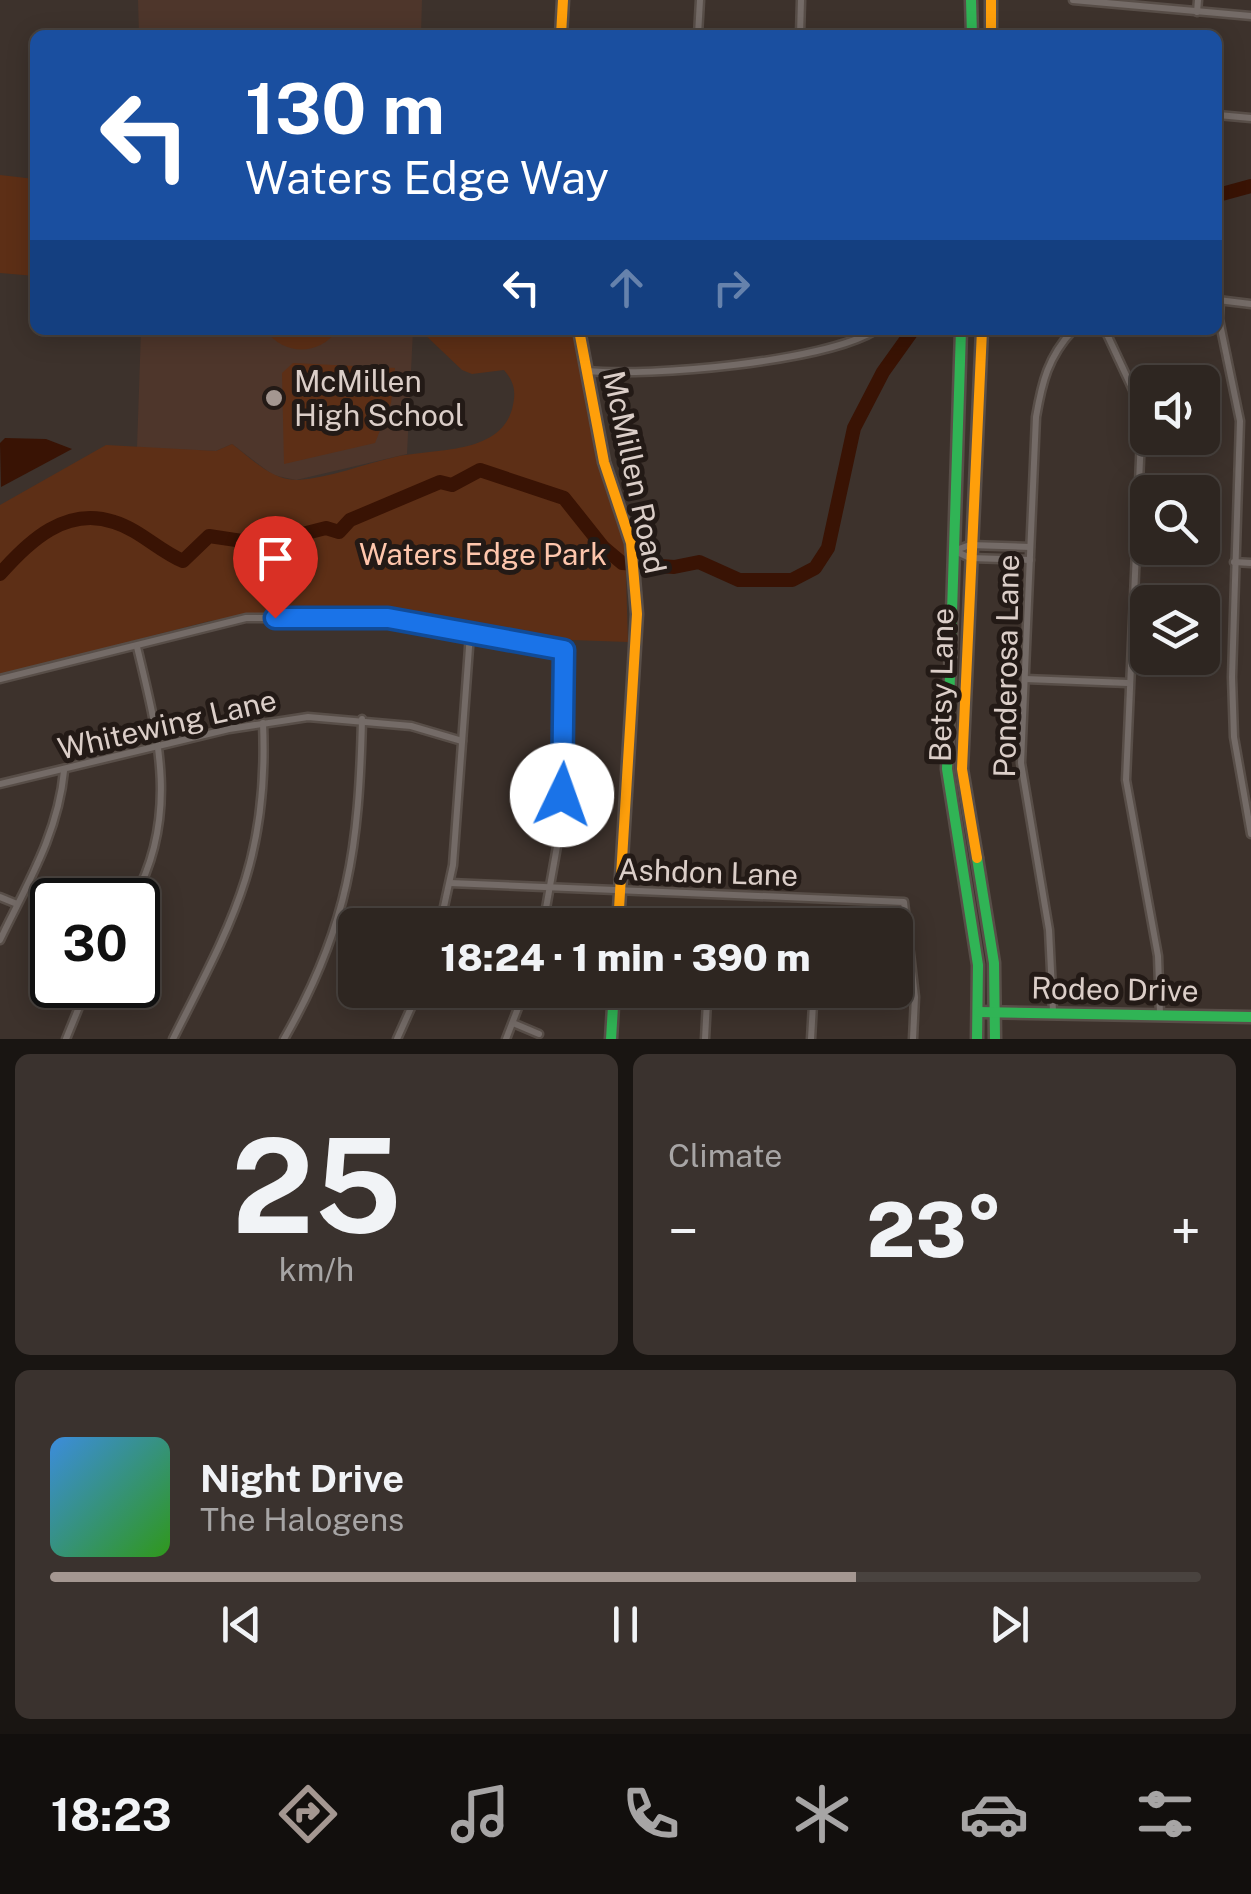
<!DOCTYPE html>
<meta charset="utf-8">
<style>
:root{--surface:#2e2621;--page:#3a322e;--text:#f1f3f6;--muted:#a7a5a5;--line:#49433f;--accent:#a49791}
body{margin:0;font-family:"Public Sans",sans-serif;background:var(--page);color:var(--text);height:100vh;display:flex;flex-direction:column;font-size:38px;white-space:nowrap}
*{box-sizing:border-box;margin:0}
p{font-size:32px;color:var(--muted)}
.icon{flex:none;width:55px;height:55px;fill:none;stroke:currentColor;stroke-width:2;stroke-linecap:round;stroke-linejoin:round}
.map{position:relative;height:1039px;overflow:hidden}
.details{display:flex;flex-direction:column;gap:15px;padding:15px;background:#191512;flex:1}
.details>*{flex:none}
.top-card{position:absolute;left:30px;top:30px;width:1192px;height:305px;border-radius:15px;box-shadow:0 5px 25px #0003,0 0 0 2px var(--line);background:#1a4fa0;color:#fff;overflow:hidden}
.controls{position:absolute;left:1130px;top:365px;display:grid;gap:20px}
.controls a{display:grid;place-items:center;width:90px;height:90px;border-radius:15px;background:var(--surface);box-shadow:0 5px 25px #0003,0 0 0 2px var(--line);font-size:50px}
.speed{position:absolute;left:30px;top:878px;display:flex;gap:20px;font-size:50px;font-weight:700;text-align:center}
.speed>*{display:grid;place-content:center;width:130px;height:130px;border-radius:50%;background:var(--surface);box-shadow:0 5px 25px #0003,0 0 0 2px var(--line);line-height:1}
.speed .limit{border:5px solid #111;border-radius:15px;background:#fff;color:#111}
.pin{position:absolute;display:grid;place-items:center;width:85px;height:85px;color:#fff;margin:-102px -42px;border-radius:50% 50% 50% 0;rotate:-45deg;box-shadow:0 0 10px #0007}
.pin .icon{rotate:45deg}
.me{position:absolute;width:110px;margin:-55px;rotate:3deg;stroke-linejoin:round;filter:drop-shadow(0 0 8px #0008)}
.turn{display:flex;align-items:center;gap:35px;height:210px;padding:0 50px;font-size:45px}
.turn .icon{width:130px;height:130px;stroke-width:2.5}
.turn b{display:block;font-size:70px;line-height:85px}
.lanes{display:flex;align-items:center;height:95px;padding:0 50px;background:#0003;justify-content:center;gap:50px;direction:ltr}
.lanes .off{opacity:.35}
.big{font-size:75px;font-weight:800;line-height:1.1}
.details .tile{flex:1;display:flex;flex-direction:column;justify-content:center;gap:15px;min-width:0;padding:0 35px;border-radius:15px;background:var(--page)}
.details .dial{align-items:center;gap:0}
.dial b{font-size:130px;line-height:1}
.song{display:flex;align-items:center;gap:30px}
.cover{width:120px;height:120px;border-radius:15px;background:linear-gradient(135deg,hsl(210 70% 55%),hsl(110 70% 35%))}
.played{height:10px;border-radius:5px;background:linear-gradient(90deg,var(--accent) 70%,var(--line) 70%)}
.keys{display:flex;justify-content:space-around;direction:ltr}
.heat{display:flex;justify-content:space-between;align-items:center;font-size:55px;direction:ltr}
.details .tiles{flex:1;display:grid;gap:15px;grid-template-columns:1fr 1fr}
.tile:last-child{grid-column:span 2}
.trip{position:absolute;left:338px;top:908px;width:575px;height:100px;border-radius:15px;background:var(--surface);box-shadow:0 5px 25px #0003,0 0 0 2px var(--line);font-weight:800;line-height:100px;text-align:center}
.menu{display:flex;height:160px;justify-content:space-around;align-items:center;background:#120f0d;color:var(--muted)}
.menu .icon{width:70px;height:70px}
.menu .selected{color:var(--accent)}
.menu b{font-size:45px;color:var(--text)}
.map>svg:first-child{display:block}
.built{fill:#4e362b}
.green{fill:#5d2f16}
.water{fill:#391304}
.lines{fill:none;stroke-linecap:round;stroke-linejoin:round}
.river{stroke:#391304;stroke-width:14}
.street-casing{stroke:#584e48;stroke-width:11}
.fast-casing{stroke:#584e48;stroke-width:15}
.slow-casing{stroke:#584e48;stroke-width:15}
.street{stroke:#746b67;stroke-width:6}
.fast{stroke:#30b455;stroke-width:10}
.slow{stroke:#ff9f0a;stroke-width:10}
.route-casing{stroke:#114b97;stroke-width:25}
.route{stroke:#1a73e8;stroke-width:18}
.poi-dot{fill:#a49791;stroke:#231a16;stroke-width:4}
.labels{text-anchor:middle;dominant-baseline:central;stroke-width:10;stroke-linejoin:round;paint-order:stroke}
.poi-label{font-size:30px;fill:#dbcec8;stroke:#231a16;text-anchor:start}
.street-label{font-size:30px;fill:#dbcec8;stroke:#231a16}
.park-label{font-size:30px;fill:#fec6ac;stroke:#231a16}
</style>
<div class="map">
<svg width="1251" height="1039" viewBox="0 0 1251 1039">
<rect width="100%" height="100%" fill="#3d322c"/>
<g class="built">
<polygon points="138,0 422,0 421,35 139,35"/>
<polygon points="141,330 413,330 407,454 296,480 273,475 232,444 216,451 137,448"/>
</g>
<g class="green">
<polygon points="0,175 35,179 35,276 0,273"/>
<path d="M265 330H338C318 356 285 356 265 330Z"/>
<path d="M420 330H575L598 459 625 542 628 642 515 638 400 614 297 609 210 621 0 675V505L106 445 216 451 232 444C251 458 272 481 298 480 329 478 364 464 395 457 433 448 503 456 513 405 516 390 514 382 504 370L472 374 462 370Z"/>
<polygon points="293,363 395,368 391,403 375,443 284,464 282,373"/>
</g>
<polygon class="water" points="5,438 46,439 72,449 1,487 0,443"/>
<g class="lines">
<g class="river">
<polyline points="1218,195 1251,186"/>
<path d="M0 574C29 541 66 506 114 522 140 530 159 551 183 561L209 536 263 544 326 528 339 532 350 520 440 482 452 485 480 470 564 498 603 547 622 563 674 567 699 562 739 580H792L815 568 828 548 854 428 883 372 913 330"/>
</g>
<g class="street-casing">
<g id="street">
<polyline points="1073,0 1251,16"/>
<polyline points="1197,12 1198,0"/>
<polyline points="698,35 700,0"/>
<polyline points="800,35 801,0"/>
<polyline points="1218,115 1251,118"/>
<polyline points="1218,300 1251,304"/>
<polyline points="1220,300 1219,319 1240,421 1232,677 1234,737 1251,834"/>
<polyline points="1105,330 1133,390 1141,437 1126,780 1158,956 1160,1014"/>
<path d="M587 371C651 377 823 362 876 330"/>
<polyline points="956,550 970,545 1030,547"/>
<polyline points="955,551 970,558 1030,560"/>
<polyline points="1234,562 1251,563"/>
<polyline points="0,679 246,618 388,618 564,650 561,824 543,925"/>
<polyline points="1025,679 1128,683"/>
<polyline points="0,784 229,729 308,717 411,726 462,741"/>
<polyline points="450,883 904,902 915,997 913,1039"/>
<polyline points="0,897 17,904"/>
<path d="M133 900C180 816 158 734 137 647"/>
<polyline points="440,925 453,865 470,634"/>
<path d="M0 940C27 884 58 834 64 771"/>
<polyline points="641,998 813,1004 811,1039"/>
<path d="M1053 1011 1049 930 1021 763 1036 417C1042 382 1048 357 1073 330"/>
<polyline points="513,1023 539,1034"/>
<polyline points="66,1039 88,985"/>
<path d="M173 1039C232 922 269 860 263 723"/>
<path d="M284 1039C349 926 359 846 362 719"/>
<polyline points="397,1039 419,990"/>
<polyline points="506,1039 525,990"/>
<polyline points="705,1039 707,1001"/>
</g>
</g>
<g class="fast-casing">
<g id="fast">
<polyline points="971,0 972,35"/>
<polyline points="961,330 947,769 978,965 977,1039"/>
<polyline points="977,858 994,963 995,1039"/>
<polyline points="979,1012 1251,1017"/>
<polyline points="611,1039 614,990"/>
</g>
</g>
<g class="slow-casing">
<g id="slow">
<polyline points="991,0 991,35"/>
<polyline points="561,35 563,0"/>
<polyline points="579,330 604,462 631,543 637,614 618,925"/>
<polyline points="977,858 962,769 982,330"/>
</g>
</g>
<use href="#street" class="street"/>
<use href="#fast" class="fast"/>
<use href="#slow" class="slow"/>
</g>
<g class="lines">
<g class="route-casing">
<polyline id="route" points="275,618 388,618 564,650 562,795"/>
</g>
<use href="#route" class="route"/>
</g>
<circle class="poi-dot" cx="274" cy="398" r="10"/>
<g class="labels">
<g class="poi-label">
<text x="294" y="381">McMillen<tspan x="294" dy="34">High School</tspan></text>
</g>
<g class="street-label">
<text transform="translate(635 472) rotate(78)">McMillen Road</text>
<text transform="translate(1006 666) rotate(-89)">Ponderosa Lane</text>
<text transform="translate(941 685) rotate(-89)">Betsy Lane</text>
<text transform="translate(167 724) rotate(-13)">Whitewing Lane</text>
<text transform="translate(708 872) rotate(2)">Ashdon Lane</text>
<text transform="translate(1115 989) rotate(1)">Rodeo Drive</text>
</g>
<g class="park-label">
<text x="483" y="554">Waters Edge Park</text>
</g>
</g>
</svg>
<div class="controls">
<a><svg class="icon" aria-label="sound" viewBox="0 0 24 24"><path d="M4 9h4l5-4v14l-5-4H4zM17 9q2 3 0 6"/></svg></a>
<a><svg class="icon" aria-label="search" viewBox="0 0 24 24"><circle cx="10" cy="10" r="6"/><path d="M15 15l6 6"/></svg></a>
<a><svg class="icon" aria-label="layers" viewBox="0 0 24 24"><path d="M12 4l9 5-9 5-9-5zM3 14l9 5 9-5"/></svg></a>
</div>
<div class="speed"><div class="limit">30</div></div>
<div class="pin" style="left:275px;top:618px;background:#d93025"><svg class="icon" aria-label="arrive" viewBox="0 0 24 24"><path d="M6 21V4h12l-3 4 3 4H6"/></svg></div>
<svg class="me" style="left:562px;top:795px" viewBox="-20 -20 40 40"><circle r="19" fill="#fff"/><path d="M0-13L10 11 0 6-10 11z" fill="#1a73e8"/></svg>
<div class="trip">18:24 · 1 min · 390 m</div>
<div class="top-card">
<div class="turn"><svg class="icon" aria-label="left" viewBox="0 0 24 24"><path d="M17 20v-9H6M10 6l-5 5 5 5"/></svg><div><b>130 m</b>Waters Edge Way</div></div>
<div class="lanes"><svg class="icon" aria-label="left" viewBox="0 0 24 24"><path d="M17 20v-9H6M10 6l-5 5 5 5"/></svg><svg class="icon off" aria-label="ahead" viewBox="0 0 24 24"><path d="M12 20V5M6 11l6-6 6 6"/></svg><svg class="icon off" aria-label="right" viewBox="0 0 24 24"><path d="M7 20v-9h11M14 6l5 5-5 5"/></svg></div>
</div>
</div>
<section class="details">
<div class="tiles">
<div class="tile dial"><b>25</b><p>km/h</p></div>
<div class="tile"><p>Climate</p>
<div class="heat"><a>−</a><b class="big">23°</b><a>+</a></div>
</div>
<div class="tile">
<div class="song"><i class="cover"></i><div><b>Night Drive</b><p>The Halogens</p></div></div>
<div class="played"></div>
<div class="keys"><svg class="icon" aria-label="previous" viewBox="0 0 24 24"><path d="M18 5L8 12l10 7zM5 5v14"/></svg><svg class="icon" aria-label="pause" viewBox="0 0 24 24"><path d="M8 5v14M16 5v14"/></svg><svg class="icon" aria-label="next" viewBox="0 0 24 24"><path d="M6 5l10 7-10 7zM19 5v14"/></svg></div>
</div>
</div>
</section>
<nav class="menu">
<b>18:23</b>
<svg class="icon selected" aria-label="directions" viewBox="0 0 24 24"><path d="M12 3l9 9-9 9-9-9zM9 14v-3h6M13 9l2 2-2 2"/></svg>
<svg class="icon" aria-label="music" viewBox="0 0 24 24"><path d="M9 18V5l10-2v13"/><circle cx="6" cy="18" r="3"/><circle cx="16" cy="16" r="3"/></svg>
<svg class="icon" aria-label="phone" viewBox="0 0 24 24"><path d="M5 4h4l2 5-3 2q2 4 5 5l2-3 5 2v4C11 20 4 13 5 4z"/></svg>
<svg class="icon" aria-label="climate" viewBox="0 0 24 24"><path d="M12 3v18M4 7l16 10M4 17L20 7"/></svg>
<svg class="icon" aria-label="car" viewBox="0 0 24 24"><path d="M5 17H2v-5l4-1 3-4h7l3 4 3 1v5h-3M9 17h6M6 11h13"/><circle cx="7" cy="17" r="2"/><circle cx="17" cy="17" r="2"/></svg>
<svg class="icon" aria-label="filters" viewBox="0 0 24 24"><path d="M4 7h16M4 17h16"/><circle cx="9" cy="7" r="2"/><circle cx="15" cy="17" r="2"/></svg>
</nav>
